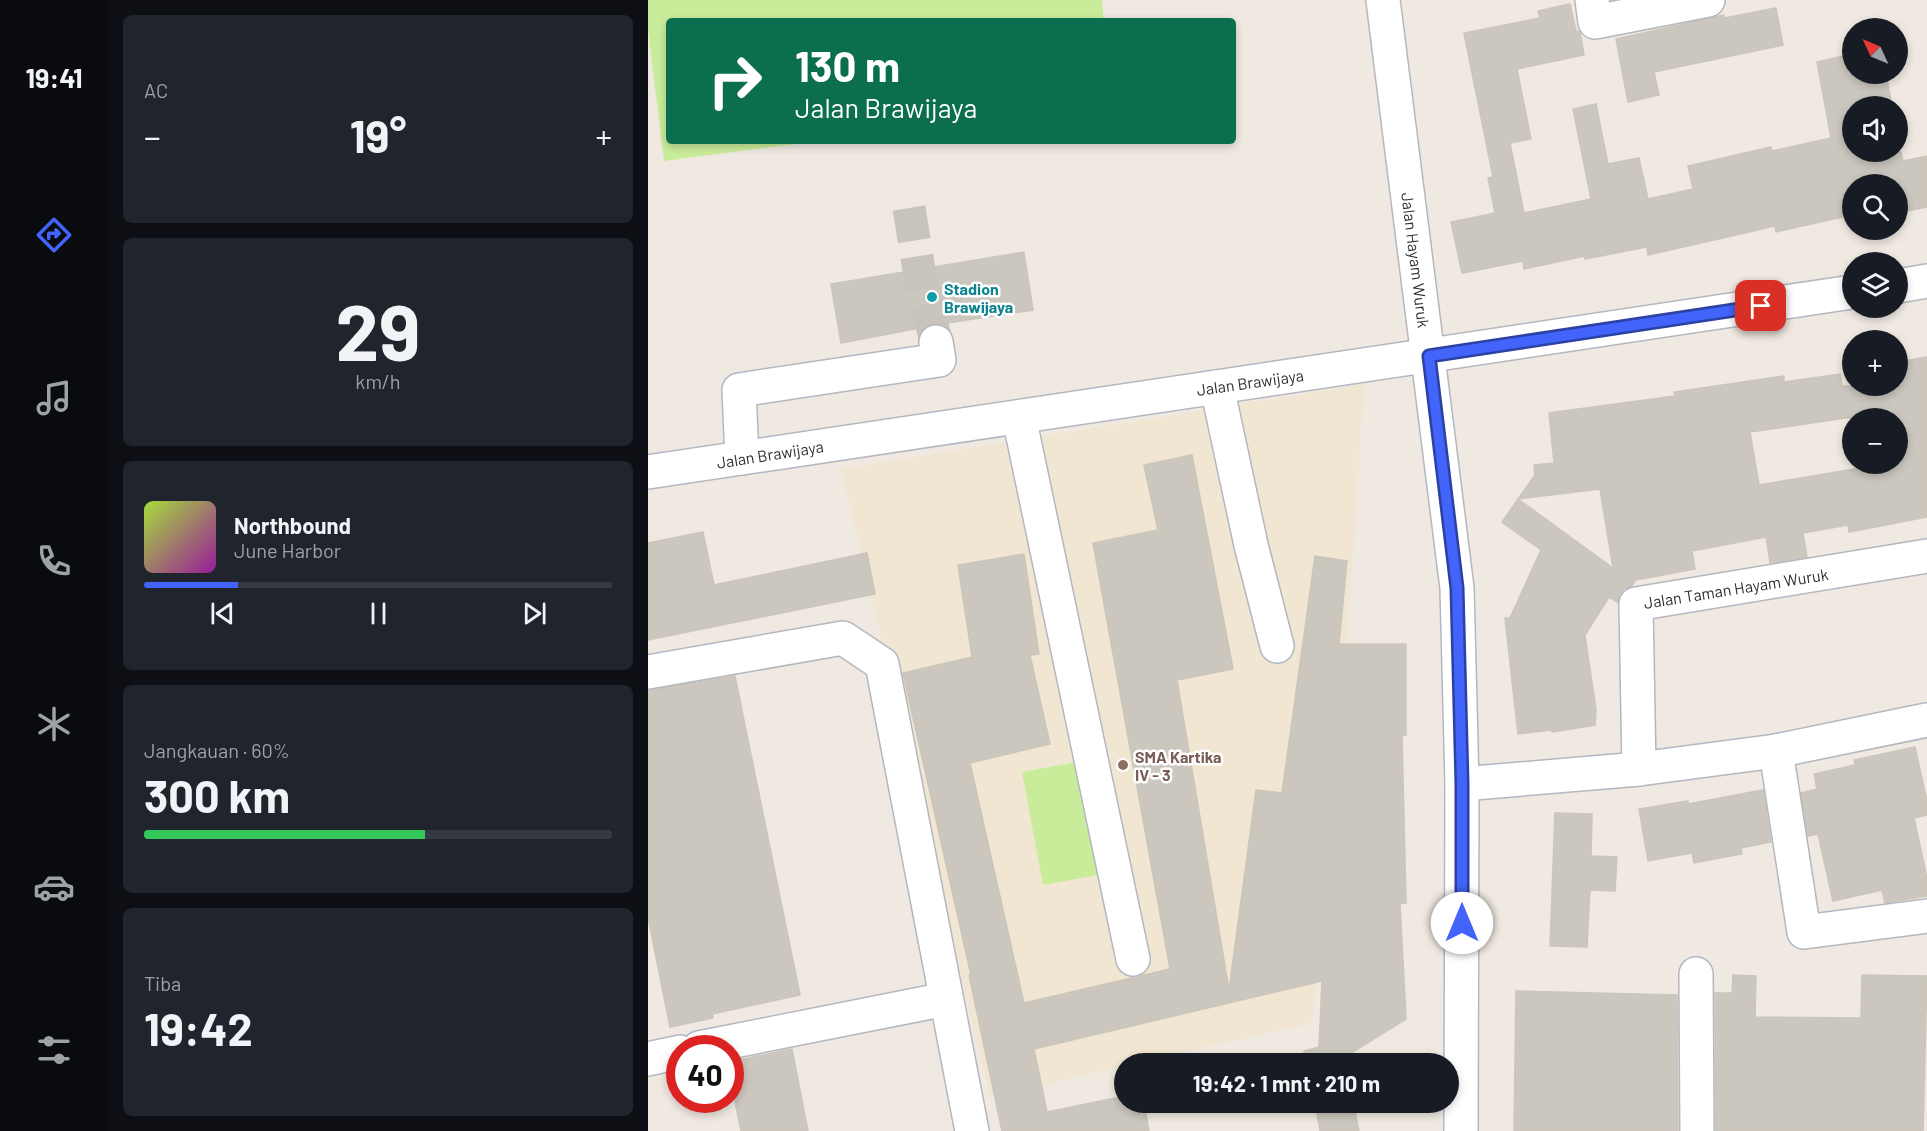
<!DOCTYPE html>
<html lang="id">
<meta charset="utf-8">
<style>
:root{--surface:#171b24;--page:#20242c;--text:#f1f3f6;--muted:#9ea1a6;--line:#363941;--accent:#4264fb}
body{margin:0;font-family:Barlow,sans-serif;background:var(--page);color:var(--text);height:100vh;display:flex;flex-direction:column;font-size:22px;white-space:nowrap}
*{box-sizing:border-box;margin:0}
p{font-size:20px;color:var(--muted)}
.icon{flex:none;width:33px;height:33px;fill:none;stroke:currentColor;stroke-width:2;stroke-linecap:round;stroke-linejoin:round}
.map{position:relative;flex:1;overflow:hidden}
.panel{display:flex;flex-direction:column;gap:15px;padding:15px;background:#0d0f14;width:540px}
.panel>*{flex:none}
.guide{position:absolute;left:18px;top:18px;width:570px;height:126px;border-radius:6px;box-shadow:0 3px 9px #0003;background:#0b6e4f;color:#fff;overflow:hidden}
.needle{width:39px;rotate:314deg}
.controls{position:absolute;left:1194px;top:18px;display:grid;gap:12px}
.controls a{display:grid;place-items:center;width:66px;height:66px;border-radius:50%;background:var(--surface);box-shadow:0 3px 9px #0003;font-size:30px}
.speed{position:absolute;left:18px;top:1035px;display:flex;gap:12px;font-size:30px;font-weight:700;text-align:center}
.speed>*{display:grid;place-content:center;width:78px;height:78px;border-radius:50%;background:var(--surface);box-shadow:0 3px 9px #0003;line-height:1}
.speed .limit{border:9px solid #d22;background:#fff;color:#111}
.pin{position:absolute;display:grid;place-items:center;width:51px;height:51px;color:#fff;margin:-26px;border-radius:12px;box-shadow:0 3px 9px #0006}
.me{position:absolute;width:66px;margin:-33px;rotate:0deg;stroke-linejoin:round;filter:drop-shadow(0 0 4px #0008)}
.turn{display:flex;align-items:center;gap:21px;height:126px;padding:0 30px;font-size:27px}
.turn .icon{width:78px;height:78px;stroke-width:2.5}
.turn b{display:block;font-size:42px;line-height:51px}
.big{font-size:45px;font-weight:700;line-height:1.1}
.panel .tile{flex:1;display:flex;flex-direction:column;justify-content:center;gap:9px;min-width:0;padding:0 21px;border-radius:9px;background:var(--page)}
.panel .dial{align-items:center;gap:0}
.dial b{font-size:78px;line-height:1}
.song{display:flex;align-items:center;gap:18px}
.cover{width:72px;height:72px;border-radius:9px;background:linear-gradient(135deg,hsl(80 70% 55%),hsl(300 70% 35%))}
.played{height:6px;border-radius:3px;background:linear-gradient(90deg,var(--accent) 20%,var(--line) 20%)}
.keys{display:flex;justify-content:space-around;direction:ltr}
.heat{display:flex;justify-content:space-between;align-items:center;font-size:33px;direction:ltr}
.charge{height:9px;border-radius:4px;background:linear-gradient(90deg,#34c759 60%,var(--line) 0)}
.trip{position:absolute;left:466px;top:1053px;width:345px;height:60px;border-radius:30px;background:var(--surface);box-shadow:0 3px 9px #0003;font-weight:700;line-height:60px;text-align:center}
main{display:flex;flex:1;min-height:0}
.dock{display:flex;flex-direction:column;width:108px;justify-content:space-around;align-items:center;background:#090b0e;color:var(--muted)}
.dock .icon{width:42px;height:42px}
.dock .current{color:var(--accent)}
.dock b{font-size:27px;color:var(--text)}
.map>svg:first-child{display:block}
.education{fill:#f0e6d1}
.pitch{fill:#c9ec9a}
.building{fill:#cbc7bf;stroke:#cbc5ba;stroke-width:1.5;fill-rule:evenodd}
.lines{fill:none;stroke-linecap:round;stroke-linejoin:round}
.minor-tunnel{stroke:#c8c4bd;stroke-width:33;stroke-dasharray:33 16;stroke-linecap:butt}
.minor-casing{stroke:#b4b7c1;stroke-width:36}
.minor{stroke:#fff;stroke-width:33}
.route-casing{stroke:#2b41a3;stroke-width:15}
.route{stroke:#4264fb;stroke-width:10}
.culture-dot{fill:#0f9aa8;stroke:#fff;stroke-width:2}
.education-dot{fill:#8d6e63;stroke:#fff;stroke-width:2}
.labels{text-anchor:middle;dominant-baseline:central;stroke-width:5;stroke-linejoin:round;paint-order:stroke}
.street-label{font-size:16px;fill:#2e2e2e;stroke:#fff}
.culture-label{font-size:16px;font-weight:bold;fill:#0d838f;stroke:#fff;text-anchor:start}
.education-label{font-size:16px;font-weight:bold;fill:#785e54;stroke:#fff;text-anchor:start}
</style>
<main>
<nav class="dock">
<b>19:41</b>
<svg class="icon current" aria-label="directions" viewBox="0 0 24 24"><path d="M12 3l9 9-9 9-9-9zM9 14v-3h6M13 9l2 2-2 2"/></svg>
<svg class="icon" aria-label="music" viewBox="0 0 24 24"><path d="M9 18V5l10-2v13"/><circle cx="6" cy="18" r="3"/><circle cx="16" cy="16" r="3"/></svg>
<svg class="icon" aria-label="phone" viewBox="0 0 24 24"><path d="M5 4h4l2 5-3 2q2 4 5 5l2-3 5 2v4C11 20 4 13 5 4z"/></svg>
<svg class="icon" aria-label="climate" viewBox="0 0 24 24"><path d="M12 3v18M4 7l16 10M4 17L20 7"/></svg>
<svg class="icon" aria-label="car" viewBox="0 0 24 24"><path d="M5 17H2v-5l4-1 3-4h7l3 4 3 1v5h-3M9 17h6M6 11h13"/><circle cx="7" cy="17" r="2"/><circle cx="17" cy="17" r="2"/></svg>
<svg class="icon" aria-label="filters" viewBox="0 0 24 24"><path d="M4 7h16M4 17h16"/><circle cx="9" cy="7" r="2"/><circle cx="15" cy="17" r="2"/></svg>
</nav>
<section class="panel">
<div class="tile"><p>AC</p>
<div class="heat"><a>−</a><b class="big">19°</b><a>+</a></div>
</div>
<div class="tile dial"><b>29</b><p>km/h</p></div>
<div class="tile">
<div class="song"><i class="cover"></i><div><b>Northbound</b><p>June Harbor</p></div></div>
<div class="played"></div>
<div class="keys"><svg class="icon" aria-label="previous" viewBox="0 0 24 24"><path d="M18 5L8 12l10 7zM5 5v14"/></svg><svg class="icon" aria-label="pause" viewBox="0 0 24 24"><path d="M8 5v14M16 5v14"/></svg><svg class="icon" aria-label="next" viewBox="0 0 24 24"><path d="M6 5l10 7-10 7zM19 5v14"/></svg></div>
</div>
<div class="tile"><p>Jangkauan · 60%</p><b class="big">300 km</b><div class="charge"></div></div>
<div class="tile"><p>Tiba</p><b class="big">19:42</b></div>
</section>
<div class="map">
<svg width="1279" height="1131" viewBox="0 0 1279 1131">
<rect width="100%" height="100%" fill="#efe9e1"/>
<polygon class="education" points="716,384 696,694 678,837 664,1023 488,1063 477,1064 477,1066 342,1097 193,469"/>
<g class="pitch">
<polygon points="0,0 454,0 456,21 21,21 21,141 170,141 16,161 0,30"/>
<polygon points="440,760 461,873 395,885 374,772"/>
</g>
<g class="building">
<polygon points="922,4 928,31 932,32 936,55 869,69 883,139 862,143 876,213 943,199 925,109 948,104 960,164 991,158 1000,199 1045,189 1040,166 1123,147 1124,151 1183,138 1169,62 1204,54 1204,74 1238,74 1244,106 1204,106 1204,152 1253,152 1255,161 1279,156 1279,207 1253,212 1250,184 1204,184 1204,215 1128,232 1127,226 1000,255 999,247 937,259 937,256 876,269 875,261 814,273 803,222 847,213 840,178 845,177 816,33 892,18 890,11"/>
<polygon points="1128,8 1135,45 1006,72 1011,95 980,102 968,39 1076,15 1077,18"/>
<polygon points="376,252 385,310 293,324 284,324 277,327 193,343 183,284"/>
<path d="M1279 357V517L1201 532 1200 525 1155 533 1159 557 1122 563 1118 537 1044 551 1047 569 988 580 984 586 976 589 971 595 970 603 961 597 937 635 948 709 947 725 904 732V730L870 734 857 618H862L893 550 854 522 887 475 886 465 906 463 901 413 1027 396 1026 392 1136 376V382L1192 374 1194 386H1250V362ZM1198 418H1250V464H1236L1111 485 1102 432ZM952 489 965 568 870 499Z"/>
<polygon points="544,455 585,669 529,680 581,990 608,790 634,793 667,556 699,561 691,644 758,644 758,735 754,735 758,903 752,903 758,1019 695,1058 697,1064 659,1064 656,1051 671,1047 674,981 386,1049 399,1112 477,1096 477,1102 496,1102 501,1131 354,1131 321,975 323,975 255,673 324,657 310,565 376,554 391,654 382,655 402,744 322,763 376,1003 522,969 445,543 510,530 496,465"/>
<polygon points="55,532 66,585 219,553 227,594 0,640 0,543"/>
<polygon points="87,676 152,995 64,1014 65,1018 22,1027 0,917 0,690"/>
<polygon points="1267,747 1279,801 1279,815 1266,818 1279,878 1279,896 1237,903 1234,890 1185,901 1170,834 1160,836 1153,793 1169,789 1166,774 1207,765 1206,760"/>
<polygon points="1115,790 1123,842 1093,848 1094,854 1046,863 1044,853 1000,861 991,809 1040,801 1040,804"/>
<polygon points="907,813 944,814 943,856 969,857 967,891 942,890 939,947 902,946"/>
<polygon points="1085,975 1108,976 1107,1017 1213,1018 1214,975 1279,976 1275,1131 1068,1131 1067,993 1084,993"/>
<polygon points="868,991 1029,995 1030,1131 866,1131"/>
<polygon points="144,1049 160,1131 93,1131 82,1077 82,1062"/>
<polygon points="667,1102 705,1102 711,1131 672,1131"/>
</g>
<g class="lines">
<polyline class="minor-tunnel" points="261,208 271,270 288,342"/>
<g class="minor-casing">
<g id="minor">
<polyline points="735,0 809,588 814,784 813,1131"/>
<polyline points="944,0 947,22 1060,0"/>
<polyline points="1250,286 1279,281"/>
<polyline points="569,387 603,545 629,646"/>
<polyline points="371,417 485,959"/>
<polyline points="94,458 91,390 291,360 288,342"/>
<polyline points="0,472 1204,292"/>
<polyline points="0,672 195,638 234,664 324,1131"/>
<polyline points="1128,751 1156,932 1279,916"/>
<polyline points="991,769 988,604 1279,556"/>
<polyline points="814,784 991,769 1128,751 1279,720"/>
<polyline points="1048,974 1049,1131"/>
<polyline points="51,1048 298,999"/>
<polyline points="0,1059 32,1052"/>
</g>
</g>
<use href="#minor" class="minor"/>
</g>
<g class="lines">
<g class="route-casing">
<polyline id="route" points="814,923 814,784 809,588 781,356 1113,306"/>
</g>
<use href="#route" class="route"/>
</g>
<circle class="culture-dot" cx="284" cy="297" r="6"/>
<circle class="education-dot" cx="475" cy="765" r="6"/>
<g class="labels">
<g class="street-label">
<text transform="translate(768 260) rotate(83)">Jalan Hayam Wuruk</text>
<text transform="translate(602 382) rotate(-8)">Jalan Brawijaya</text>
<text transform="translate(122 454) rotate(-9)">Jalan Brawijaya</text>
<text transform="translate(1088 588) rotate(-9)">Jalan Taman Hayam Wuruk</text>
</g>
<g class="culture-label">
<text x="296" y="288">Stadion<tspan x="296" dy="18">Brawijaya</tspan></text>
</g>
<g class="education-label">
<text x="487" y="756">SMA Kartika<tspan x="487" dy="18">IV - 3</tspan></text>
</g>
</g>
</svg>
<div class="controls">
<a><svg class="needle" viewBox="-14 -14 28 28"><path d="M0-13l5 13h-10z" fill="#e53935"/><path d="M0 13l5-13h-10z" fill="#9ea1a6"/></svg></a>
<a><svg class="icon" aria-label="sound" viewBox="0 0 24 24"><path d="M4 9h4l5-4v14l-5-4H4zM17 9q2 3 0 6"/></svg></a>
<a><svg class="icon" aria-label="search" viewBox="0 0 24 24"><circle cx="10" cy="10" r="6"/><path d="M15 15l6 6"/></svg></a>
<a><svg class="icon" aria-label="layers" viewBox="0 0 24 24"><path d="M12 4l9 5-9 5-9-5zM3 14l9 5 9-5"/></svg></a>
<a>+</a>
<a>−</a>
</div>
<div class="speed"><div class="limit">40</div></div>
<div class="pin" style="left:1113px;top:306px;background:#d93025"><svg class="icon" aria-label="arrive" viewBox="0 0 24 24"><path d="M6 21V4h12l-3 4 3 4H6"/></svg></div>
<svg class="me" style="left:814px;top:923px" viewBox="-20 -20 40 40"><circle r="19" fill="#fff"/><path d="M0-13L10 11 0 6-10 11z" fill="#4264fb"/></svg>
<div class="trip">19:42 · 1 mnt · 210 m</div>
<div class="guide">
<div class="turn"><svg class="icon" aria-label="right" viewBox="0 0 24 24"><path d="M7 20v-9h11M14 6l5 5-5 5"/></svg><div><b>130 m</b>Jalan Brawijaya</div></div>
</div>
</div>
</main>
